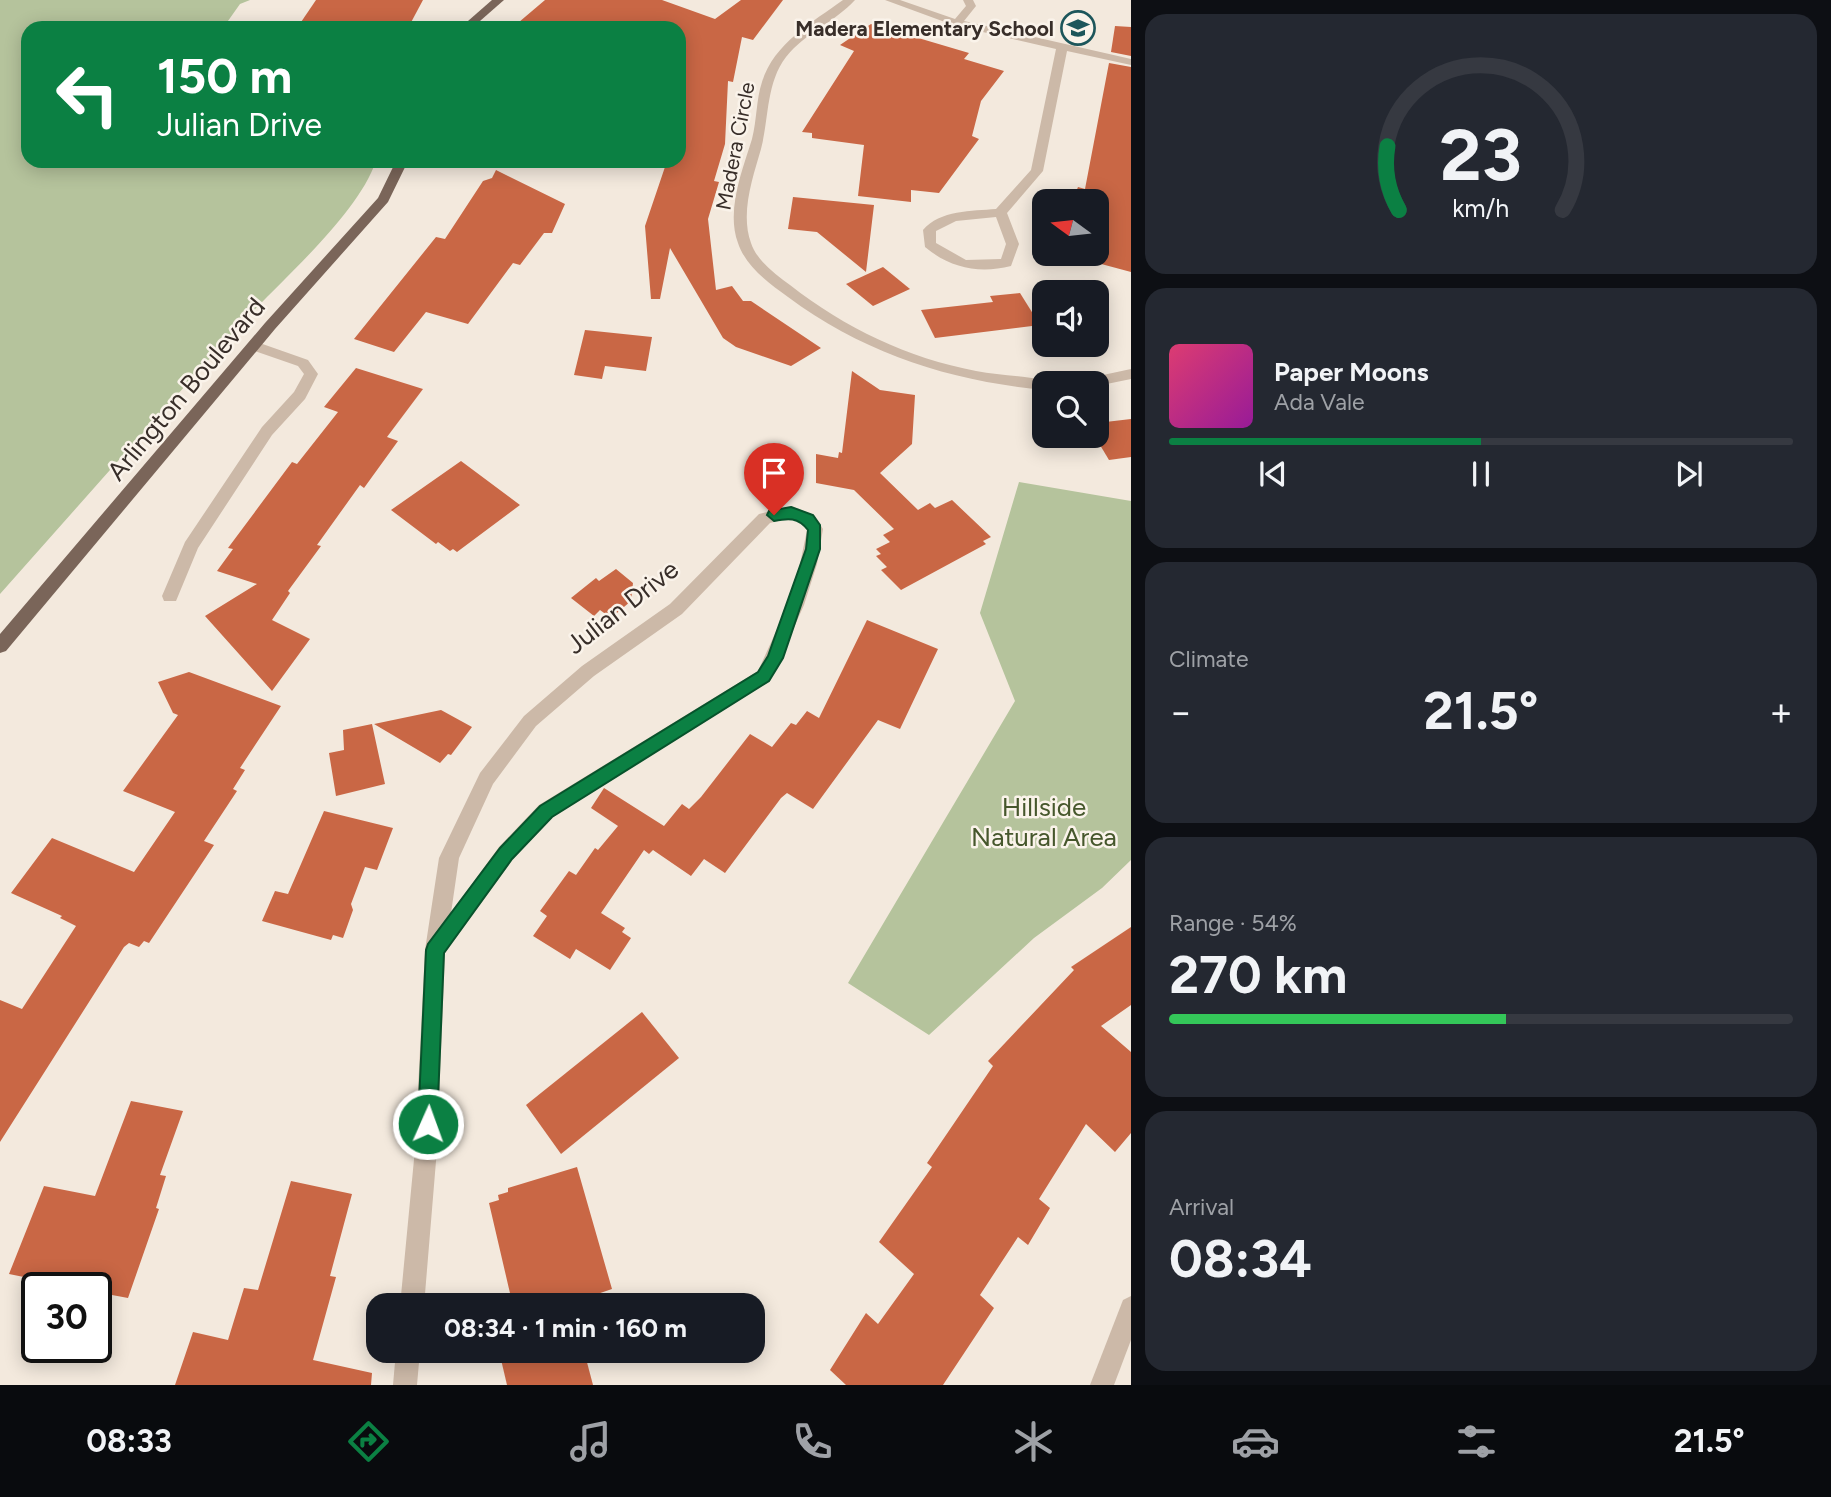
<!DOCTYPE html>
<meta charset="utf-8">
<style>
:root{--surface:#171b24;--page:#242831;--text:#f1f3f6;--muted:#9ea1a6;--line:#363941;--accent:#0b8043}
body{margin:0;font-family:Figtree,sans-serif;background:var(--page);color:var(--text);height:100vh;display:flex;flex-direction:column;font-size:26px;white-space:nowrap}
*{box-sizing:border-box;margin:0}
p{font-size:23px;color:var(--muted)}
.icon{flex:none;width:38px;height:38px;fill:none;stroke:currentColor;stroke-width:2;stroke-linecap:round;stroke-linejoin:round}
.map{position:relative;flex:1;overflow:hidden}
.drawer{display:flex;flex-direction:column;gap:14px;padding:14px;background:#0d0f14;width:700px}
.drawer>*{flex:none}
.hud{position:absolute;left:21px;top:21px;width:665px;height:147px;border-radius:21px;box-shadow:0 4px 18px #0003;background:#0b8043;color:#fff;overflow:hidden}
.needle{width:46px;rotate:285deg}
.tools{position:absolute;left:1032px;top:189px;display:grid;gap:14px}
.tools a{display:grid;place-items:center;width:77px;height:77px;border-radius:14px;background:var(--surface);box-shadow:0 4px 18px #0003;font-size:35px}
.speed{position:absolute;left:21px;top:1272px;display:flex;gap:14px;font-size:35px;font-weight:700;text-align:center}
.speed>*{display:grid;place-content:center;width:91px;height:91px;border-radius:50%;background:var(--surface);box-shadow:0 4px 18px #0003;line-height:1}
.speed .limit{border:4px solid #111;border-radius:10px;background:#fff;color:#111}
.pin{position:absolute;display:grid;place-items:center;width:60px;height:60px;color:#fff;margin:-72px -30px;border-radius:50% 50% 50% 0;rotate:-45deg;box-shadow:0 0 7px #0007}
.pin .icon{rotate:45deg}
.me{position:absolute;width:77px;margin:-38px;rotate:2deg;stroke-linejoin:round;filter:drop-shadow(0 0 5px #0008)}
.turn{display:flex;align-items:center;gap:24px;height:147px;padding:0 21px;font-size:32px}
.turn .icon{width:91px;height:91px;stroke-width:2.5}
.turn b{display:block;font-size:49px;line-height:60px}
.big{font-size:52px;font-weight:700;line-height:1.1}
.drawer .tile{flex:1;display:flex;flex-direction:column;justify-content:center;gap:10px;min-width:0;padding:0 24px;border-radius:21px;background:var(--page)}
.drawer .dial{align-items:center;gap:0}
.dial svg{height:182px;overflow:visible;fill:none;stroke:var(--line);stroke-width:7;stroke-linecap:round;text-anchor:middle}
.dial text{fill:var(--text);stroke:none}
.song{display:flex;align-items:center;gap:21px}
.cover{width:84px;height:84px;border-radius:10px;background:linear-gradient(135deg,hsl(340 70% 55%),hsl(300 70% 35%))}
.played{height:7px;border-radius:4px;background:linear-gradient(90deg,var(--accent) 50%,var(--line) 50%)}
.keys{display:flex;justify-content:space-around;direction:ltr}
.heat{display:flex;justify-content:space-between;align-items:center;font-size:38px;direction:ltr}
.charge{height:10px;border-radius:5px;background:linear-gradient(90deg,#34c759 54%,var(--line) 0)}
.trip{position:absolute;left:366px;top:1293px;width:399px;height:70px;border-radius:21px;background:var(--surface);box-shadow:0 4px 18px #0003;font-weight:700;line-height:70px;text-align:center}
.menu{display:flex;height:112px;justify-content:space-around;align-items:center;background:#090b0e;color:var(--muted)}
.menu .icon{width:49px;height:49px}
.menu .selected{color:var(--accent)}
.menu b{font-size:32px;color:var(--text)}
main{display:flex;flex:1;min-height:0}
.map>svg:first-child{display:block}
.green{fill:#b5c39c}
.building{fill:#c96745}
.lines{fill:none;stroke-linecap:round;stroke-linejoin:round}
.minor{fill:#ccb9a8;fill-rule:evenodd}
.major{fill:#7a6559;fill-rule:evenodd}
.route{fill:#0b8043;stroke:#07532c;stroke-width:2}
.labels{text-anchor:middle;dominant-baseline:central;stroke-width:5;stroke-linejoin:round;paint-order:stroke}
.far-poi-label{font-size:21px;font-weight:bold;fill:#382e29;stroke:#faf3ea;text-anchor:end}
.far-street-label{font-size:21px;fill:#382e29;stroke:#faf3ea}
.street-label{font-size:26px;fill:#382e29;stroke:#faf3ea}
.park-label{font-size:26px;fill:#46572c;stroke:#faf3ea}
</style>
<main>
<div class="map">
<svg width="1131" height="1385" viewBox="0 0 1131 1385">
<rect width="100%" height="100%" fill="#f3e9dd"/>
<g class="green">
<path d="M0 0H250L240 4 223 28H28V161H376C357 216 282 279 241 324 160 413 80 504 0 594Z"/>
<polygon points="1019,482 1131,501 1131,860 1102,888 1034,938 929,1035 848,983 1015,701 980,613"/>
</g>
<g class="building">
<polygon points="316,0 423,0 408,28 297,28"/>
<polygon points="545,0 662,0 715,19 741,0 783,0 753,40 742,37 733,82 728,81 725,144 714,181 719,182 708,219 716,290 732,286 743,301 751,301 821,348 791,366 736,347 723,338 670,248 660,299 651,299 645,226 667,161 679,161 679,28 512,28"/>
<polygon points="871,24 969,53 964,59 1004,71 981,101 972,136 979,139 939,193 911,190 911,202 858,196 864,145 812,138 812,133 802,132 854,51 840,45"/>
<polygon points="1115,26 1131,27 1131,56 1111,52"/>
<polygon points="1109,63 1131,67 1131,272 1064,254 1097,254 1097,201 1072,201 1078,187 1085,189"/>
<polygon points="496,170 565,204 552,233 544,233 520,265 513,263 468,324 426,312 394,352 354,339 436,237 445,239 483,181 492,178"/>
<polygon points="793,197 874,205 866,272 817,232 788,229"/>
<polygon points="883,267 910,289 873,306 846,284"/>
<polygon points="1020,293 1040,325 935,338 921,310 993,302 990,296"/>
<polygon points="585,330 652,337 646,371 605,366 602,379 574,375"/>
<polygon points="356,368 423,389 387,437 398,441 364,488 360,485 317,545 321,546 288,591 290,593 272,620 310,639 272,691 205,616 257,584 217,571 233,549 228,548 292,462 297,464 338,412 324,407"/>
<polygon points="852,371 880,390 915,395 912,444 880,473 918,510 930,503 935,508 952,500 991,537 983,541 986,544 901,590 881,570 887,567 876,556 881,554 876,549 890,542 883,535 894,529 854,490 816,483 816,454 838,458 839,452 842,453"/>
<polygon points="1131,419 1131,457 1109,460 1097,440 1097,423"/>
<polygon points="461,461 520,505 457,552 453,549 450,551 438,542 436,544 391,510"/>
<polygon points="616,569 633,583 631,601 611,618 600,610 594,616 571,598 596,578 599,581"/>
<polygon points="867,620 938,649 900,729 878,720 813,809 787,793 781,798 725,873 704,859 691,876 653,850 649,854 644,850 601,913 625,928 622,932 631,938 610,970 576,949 570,959 533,936 547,916 540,911 569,871 576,875 595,848 598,850 618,826 591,808 604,788 664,826 682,804 689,809 701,797 750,734 772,747 791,723 796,725 807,711 819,718"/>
<polygon points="189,672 281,706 240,768 245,770 233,789 237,791 204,841 214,845 149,943 144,941 139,947 129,943 124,947 0,1142 0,1000 22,1009 76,926 60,918 62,916 11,893 52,838 134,872 175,812 123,791 178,715 173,713 158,682"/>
<polygon points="441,710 472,727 451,755 448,754 440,763 374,724"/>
<polygon points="372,724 385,784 336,796 329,753 344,750 343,730"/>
<polygon points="324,811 393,828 377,870 365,867 351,904 353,910 343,938 333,935 331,940 262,921 275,891 288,894"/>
<polygon points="1131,927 1131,1005 1101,1026 1131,1052 1131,1133 1115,1152 1086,1124 1039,1199 1050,1208 1028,1245 1018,1237 980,1295 994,1308 943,1385 846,1385 830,1370 866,1313 878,1324 914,1274 879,1242 932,1167 927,1163 993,1066 988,1061 1074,970 1071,967"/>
<polygon points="642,1012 679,1058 561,1154 526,1105"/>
<polygon points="131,1101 183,1111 160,1175 166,1176 156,1208 159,1209 128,1298 96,1292 96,1288 78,1288 9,1274 44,1186 95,1196"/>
<polygon points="577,1167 612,1289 562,1306 513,1306 489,1203 499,1200 498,1195 508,1192 508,1188"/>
<polygon points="291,1181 352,1194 330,1276 336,1277 313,1360 372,1373 371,1385 175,1385 193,1332 228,1340 244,1288 258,1290"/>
<polygon points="499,1351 584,1351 593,1385 507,1385"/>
</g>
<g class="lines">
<g class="minor">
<path d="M843 0H855C835 22 805 33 786 57 766 83 769 119 761 149 753 177 740 213 751 243 757 261 775 274 790 285 845 328 908 358 976 371 1000 376 1027 375 1050 382L1045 383V390C950 381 865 354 788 297 769 283 746 267 738 243 726 211 742 171 752 139 757 120 756 100 762 82 774 43 813 22 843 0Z"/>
<path d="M885 0H900L955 19 966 6 963 0H973L976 6 964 21 1131 59V65L1067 51 1043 171 1007 213 1019 244 1011 266C979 274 950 268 925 247L923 230C940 210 972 211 996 209L1031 170 1056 49 953 25ZM996 217 1006 244 1001 259 966 260 936 243V231L956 221Z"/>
<polygon points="254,341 308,360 318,374 305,399 272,435 198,548 176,601 164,601 162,596 185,542 262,427 294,392 304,374 298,366 249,349 247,346"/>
<polygon points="1131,369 1131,379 1097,386 1097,383 1082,383 1089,378"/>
<path d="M791 506 814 515 823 529 817 564 804 605 770 681 553 817 513 859 445 953 437 1149 424 1306H400L415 1149 425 950 439 858 480 773 524 716 582 666 670 604 759 514ZM790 518 802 523 807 530 800 564 788 605 758 671 539 805 499 847 451 913 459 858 493 784 536 726 594 676 682 614 770 523Z"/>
<polygon points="1131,1296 1131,1340 1114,1385 1090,1385 1123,1300"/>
<polygon points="396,1351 420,1351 417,1385 393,1385"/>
</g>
<g class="major">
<polygon points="492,0 504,0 472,28 460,28"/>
<polygon points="396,161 408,161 388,202 275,329 6,651 0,653 0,634 265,323 378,198"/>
</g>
</g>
<path class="route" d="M791 507 813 515 820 525V549L783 658 769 681 552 817 512 859 444 953 437 1124 435 1131 428 1134 421 1131 418 1124 426 950 428 944 500 848 540 806 758 672 768 656 806 549 808 530C798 517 788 518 774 521L767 515 769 511Z"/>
<defs>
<g id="school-ring" transform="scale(1.75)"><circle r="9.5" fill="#faf3ea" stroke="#1d565b" stroke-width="1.5"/><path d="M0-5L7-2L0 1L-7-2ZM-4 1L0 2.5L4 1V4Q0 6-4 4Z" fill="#1d565b"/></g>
</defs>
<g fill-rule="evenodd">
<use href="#school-ring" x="1078" y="28"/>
</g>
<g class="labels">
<g class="far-poi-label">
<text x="1054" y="28">Madera Elementary School</text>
</g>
<g class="far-street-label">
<text transform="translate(735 146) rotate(-79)">Madera Circle</text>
</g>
<g class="street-label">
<text transform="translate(186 389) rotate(-50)">Arlington Boulevard</text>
<text transform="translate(622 607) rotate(-38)">Julian Drive</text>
</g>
<g class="park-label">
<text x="1044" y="807">Hillside<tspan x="1044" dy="30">Natural Area</tspan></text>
</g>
</g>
</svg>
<div class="tools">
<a><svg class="needle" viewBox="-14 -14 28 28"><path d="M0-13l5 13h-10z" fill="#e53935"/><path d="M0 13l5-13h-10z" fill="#9ea1a6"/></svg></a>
<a><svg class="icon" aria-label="sound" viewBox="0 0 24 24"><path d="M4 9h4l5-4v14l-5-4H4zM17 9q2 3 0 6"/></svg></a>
<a><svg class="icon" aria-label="search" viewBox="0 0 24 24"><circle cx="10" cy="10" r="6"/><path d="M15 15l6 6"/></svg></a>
</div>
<div class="speed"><div class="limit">30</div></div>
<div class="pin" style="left:774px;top:515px;background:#d93025"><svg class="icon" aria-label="arrive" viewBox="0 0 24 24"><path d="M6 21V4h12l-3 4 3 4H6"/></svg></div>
<svg class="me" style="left:428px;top:1124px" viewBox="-20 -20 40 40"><circle r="17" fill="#0b8043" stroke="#fff" stroke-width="3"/><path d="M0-11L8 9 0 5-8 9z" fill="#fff"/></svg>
<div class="trip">08:34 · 1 min · 160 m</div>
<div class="hud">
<div class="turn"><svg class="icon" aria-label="left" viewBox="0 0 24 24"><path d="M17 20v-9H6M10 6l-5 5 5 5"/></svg><div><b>150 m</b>Julian Drive</div></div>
</div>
</div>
<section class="drawer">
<div class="tile dial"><svg viewBox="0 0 100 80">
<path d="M14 69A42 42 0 1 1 86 69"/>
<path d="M14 69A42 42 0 0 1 9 41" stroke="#0b8043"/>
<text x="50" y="56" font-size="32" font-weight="700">23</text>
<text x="50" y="72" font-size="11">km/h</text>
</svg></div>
<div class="tile">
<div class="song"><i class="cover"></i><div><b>Paper Moons</b><p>Ada Vale</p></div></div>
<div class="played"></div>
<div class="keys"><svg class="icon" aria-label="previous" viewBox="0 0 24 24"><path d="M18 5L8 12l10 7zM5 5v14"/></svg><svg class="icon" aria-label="pause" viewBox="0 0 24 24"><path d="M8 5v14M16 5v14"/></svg><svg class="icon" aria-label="next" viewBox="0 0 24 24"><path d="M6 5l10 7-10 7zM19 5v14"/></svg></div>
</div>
<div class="tile"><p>Climate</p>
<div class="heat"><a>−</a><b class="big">21.5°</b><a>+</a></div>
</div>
<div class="tile"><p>Range · 54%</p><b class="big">270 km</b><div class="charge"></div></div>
<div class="tile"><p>Arrival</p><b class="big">08:34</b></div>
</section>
</main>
<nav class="menu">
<b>08:33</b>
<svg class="icon selected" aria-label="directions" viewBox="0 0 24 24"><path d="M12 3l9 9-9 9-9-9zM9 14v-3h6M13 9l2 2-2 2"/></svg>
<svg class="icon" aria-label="music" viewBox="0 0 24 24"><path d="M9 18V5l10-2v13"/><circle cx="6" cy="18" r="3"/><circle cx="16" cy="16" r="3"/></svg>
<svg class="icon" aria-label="phone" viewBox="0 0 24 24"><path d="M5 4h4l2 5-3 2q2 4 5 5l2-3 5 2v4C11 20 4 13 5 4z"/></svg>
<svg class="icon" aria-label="climate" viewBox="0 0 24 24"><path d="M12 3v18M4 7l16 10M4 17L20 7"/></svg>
<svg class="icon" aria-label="car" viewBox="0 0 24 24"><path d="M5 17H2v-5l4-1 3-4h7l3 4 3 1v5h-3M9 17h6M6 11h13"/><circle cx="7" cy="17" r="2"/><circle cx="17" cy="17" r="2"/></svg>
<svg class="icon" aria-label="filters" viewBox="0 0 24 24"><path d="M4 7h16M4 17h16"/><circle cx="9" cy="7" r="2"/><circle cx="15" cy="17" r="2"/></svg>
<b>21.5°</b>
</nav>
